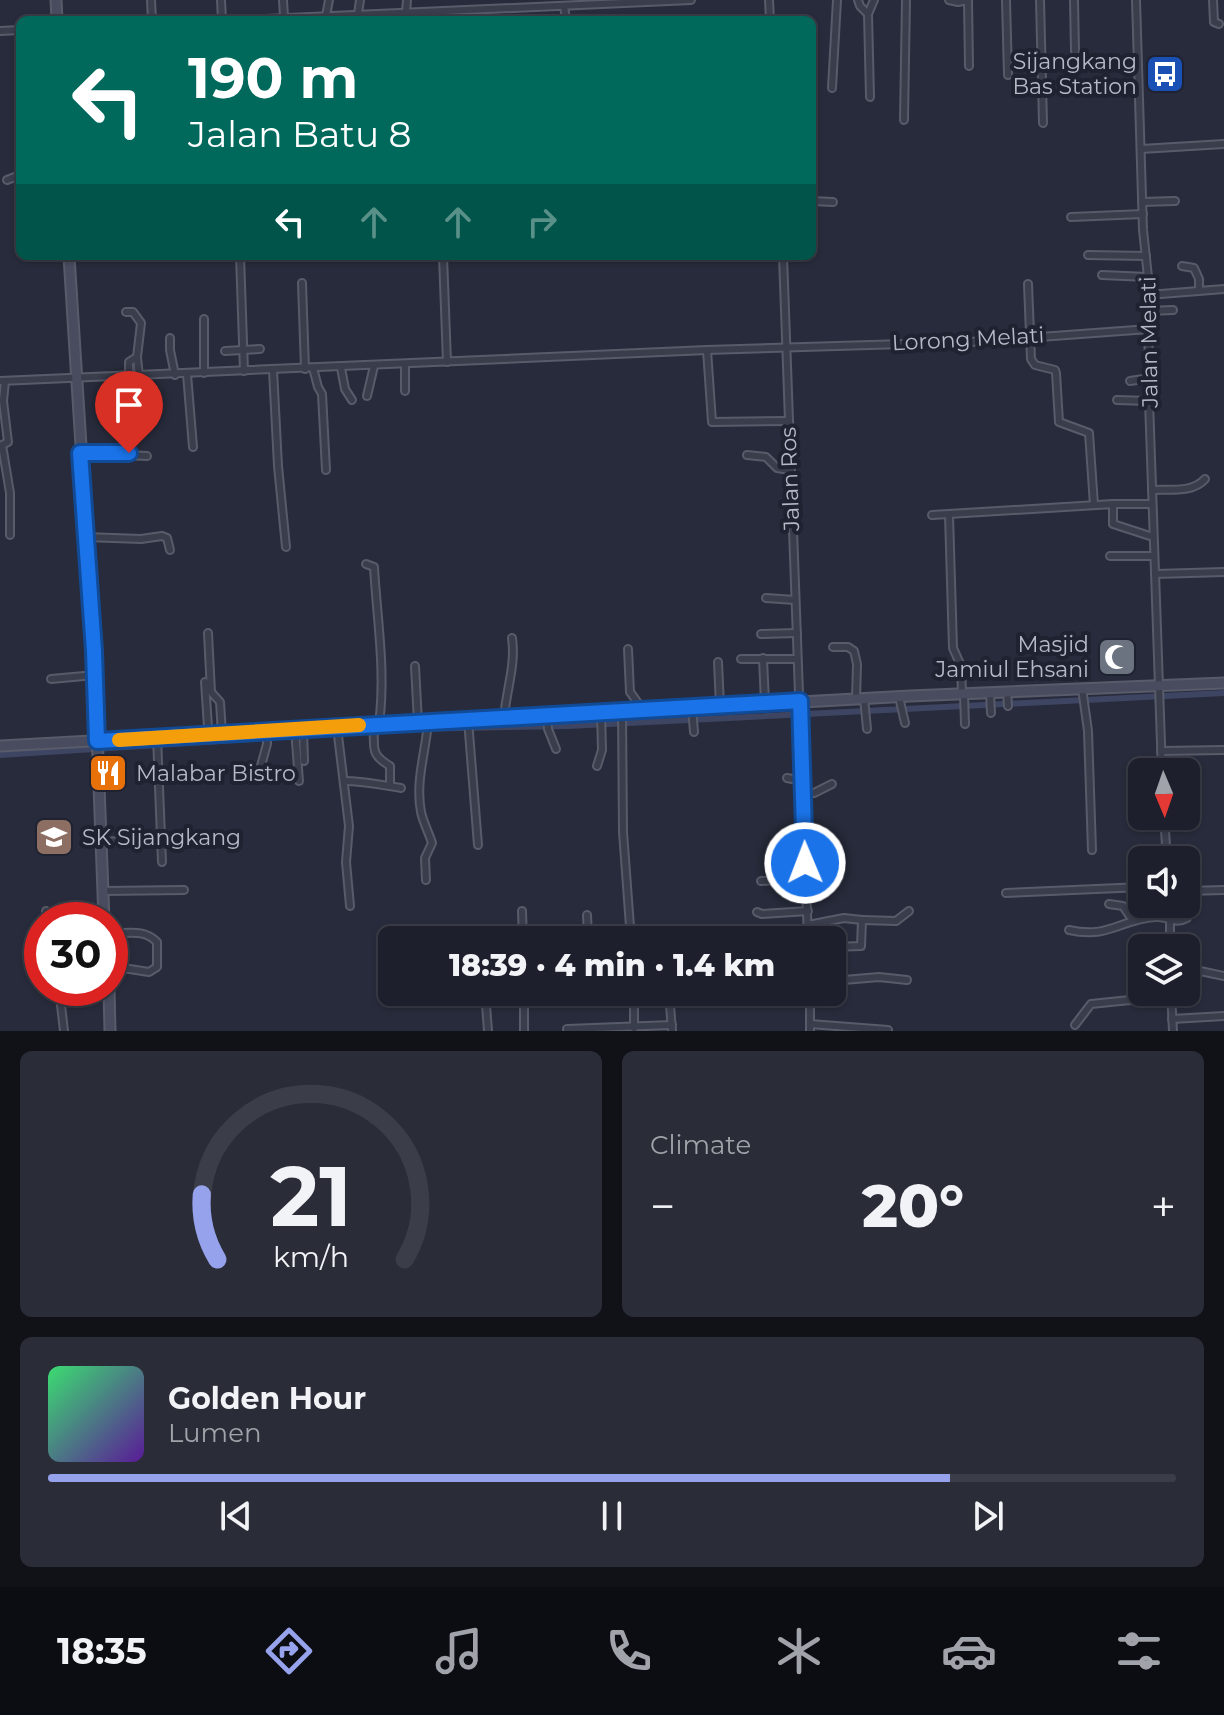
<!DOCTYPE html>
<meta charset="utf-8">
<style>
:root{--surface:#1d202c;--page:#2a2d38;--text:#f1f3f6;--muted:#a0a3a9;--line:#3b3e48;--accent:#96a2ec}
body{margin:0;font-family:Montserrat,sans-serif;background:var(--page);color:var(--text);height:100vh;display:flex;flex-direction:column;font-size:30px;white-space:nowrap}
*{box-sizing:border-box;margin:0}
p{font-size:26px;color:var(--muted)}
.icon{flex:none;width:44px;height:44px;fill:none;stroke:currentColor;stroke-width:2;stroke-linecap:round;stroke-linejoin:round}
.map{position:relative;height:1031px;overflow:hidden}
.side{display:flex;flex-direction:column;gap:20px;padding:20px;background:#101218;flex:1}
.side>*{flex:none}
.banner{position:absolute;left:16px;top:16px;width:800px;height:244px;border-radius:12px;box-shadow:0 2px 6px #0004,0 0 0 2px var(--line);background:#00695c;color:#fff;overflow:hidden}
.needle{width:52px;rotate:178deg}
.fabs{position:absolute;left:1128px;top:758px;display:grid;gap:16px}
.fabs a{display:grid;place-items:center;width:72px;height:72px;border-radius:12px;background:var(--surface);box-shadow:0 2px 6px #0004,0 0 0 2px var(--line);font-size:40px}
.speed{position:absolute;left:24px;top:902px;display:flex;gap:16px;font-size:40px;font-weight:700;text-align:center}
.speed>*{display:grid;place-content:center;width:104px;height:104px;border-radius:50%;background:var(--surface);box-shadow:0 2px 6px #0004,0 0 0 2px var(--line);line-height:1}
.speed .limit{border:12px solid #d22;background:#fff;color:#111}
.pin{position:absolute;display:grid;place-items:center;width:68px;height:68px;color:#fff;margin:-82px -34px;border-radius:50% 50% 50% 0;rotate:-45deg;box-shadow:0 0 8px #0007}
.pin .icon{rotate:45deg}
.me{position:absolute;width:88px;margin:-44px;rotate:359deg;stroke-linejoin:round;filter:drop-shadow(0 0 6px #0008)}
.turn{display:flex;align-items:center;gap:28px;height:168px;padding:0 40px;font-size:36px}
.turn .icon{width:104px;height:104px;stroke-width:2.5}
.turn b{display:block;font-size:56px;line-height:68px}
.lanes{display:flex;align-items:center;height:76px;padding:0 40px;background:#0003;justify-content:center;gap:40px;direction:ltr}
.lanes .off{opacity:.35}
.big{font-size:60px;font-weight:800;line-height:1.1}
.side .card{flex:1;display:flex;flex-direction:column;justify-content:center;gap:12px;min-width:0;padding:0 28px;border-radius:12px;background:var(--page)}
.side .dial{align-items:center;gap:0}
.dial svg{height:208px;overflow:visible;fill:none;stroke:var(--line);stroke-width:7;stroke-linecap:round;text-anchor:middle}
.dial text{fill:var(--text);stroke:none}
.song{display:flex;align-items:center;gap:24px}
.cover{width:96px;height:96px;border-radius:12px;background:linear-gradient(135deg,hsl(140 70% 55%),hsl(270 70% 35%))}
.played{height:8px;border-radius:4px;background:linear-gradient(90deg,var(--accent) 80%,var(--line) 80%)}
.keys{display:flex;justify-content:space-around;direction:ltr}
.heat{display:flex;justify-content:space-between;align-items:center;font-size:44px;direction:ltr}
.side .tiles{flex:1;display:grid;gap:20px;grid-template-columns:1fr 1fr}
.card:last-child{grid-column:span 2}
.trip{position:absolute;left:378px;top:926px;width:468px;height:80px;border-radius:12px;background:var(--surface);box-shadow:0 2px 6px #0004,0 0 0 2px var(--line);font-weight:800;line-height:80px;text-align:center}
.tabs{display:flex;height:128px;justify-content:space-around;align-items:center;background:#0c0d12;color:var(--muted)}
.tabs .icon{width:56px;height:56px}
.tabs .on{color:var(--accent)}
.tabs b{font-size:36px;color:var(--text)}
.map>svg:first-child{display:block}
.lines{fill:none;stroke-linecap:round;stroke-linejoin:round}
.canal{stroke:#3e4562;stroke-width:6}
.street-casing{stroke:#585b6a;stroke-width:10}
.secondary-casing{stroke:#585b6a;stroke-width:13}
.street{stroke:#3a3d4c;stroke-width:6}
.secondary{stroke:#494c5e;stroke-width:9}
.route-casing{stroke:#114b97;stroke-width:20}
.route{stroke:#1a73e8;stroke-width:14}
.slow{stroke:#f59e0b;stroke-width:14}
.labels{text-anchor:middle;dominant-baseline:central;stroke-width:8;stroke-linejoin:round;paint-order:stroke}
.poi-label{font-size:22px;fill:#b6b9c7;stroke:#1f2231;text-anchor:end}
.street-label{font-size:22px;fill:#b6b9c7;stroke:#1f2231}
</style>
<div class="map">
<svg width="1224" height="1031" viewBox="0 0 1224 1031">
<rect width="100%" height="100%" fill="#272b3b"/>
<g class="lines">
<polyline class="canal" points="0,755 407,729 568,726 1224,693"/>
<g class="street-casing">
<g id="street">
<polyline points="151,0 152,20"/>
<polyline points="221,0 222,20"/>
<polyline points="283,0 284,17"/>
<polyline points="769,0 770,20"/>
<polyline points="858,0 860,6 868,14"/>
<polyline points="949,0 958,2 968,0"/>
<polyline points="1006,0 1008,75"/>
<polyline points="1040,0 1043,123"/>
<polyline points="1074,0 1075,51"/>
<polyline points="1136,0 1143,230 1148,277 1149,401 1162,772"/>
<polyline points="1213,0 1214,22 1219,24"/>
<polyline points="968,1 969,66"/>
<polyline points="564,6 566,20"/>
<polyline points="406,12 407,0"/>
<polyline points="358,14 360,0"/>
<polyline points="326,16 329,0"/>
<polyline points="244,20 691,0"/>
<polyline points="0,31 20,30"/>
<polyline points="832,88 837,0"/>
<polyline points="870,97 868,14 874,0"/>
<polyline points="904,120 906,0"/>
<polyline points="1141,149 1224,144"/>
<polyline points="7,180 20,175"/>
<polyline points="812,201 833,202"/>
<polyline points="1142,202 1175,201"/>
<polyline points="1071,217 1143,214"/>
<polyline points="1088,255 1146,256"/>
<polyline points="240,256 244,371"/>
<polyline points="443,256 447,362"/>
<polyline points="783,256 808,940"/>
<polyline points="1182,266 1194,268 1199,279 1199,290"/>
<polyline points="1102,275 1148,277"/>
<polyline points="302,283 305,369"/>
<polyline points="1028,284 1031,359 1035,365 1055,370 1056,373 1059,422 1089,433 1094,505"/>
<polyline points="1148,295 1224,289"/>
<polyline points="1148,311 1173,310"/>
<polyline points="126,312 133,312 141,323 137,357 139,376"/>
<polyline points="170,338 170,350 175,375"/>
<polyline points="707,350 712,422 788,421"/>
<polyline points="225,351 260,349"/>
<polyline points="405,364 405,391"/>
<polyline points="313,368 318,387 322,394 326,470"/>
<polyline points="341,368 345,389 352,400"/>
<polyline points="273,370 278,466 286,547"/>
<polyline points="204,373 204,319"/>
<polyline points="187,374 193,447"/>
<polyline points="129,376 129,362 137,357"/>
<polyline points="0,381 707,350 970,342 1149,329"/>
<polyline points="5,381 3,401 8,442 2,445 10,493 10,535"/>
<polyline points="1130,381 1150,378"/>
<polyline points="367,396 374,366"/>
<polyline points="1117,400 1149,401"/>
<polyline points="80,453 147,456"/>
<polyline points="747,455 766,457 777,468 790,470"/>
<path d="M1152 490C1170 489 1193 493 1205 479"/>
<polyline points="1113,504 1152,504"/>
<polyline points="932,515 1113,504 1113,524 1153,537"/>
<polyline points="949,515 953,648 961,666 962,694"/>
<polyline points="85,537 141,539 162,536 167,538 170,550"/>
<polyline points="1110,556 1154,556"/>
<path d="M366 564 374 567C377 620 386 671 379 724"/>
<polyline points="1155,574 1224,572"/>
<polyline points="766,598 795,600"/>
<polyline points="208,633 211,692 220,702 222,734"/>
<polyline points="761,634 797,633"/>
<polyline points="833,647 848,647 854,651 857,664 856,699"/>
<polyline points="628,649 630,692 643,710"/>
<polyline points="763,658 765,703"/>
<polyline points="741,659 797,659"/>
<polyline points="718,662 720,706"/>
<polyline points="415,666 418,722"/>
<polyline points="51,679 95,675"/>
<polyline points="1082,688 1088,731 1092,850"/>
<polyline points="1007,692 1008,706"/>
<polyline points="990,693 991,713"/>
<polyline points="964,694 965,724"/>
<polyline points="899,697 905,723"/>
<polyline points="864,698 867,729"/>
<polyline points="692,708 694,732"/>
<polyline points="622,711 623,832 631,940"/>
<polyline points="547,715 548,729 556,749"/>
<path d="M504 718C506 691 516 665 512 638"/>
<polyline points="468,720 478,845"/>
<path d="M373 725C376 747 368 753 390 766V786"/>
<polyline points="337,727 349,826 346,862 350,906"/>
<polyline points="303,728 304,761"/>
<polyline points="295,729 299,781"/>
<polyline points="203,734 208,727 205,682"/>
<polyline points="157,737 162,862"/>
<polyline points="1161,751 1224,750"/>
<polyline points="261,766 267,744 267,730"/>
<polyline points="597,766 602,750 601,712"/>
<polyline points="787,778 803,781"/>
<path d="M344 781C363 781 382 785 401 788"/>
<polyline points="804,794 814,793 832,784"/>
<polyline points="1164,816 1167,860"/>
<polyline points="103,842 155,839"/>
<path d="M426 880 425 858 432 843C429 833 423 822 421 812 415 781 426 751 428 722"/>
<polyline points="761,881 782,880 789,865 805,863"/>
<polyline points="104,891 184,890"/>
<polyline points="1186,891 1224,890"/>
<polyline points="1006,893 1142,887"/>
<polyline points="1109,904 1123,906 1133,921"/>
<polyline points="1170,904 1170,948"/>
<polyline points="46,911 46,920"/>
<polyline points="522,911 523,940"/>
<polyline points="757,912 762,914 808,911"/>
<polyline points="587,915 588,937 591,940"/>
<polyline points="862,920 896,921 909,911"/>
<polyline points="808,925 844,918 862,920 861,946 832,947"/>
<path d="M1069 930C1110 939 1120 919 1156 917 1169 916 1174 925 1187 918"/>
<polyline points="610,940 631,939"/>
<path d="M110 966 149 972 157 967V942C147 932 136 932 122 933"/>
<polyline points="34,968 42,967"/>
<polyline points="1186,968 1224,976"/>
<polyline points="832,981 879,977 907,980"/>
<polyline points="59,988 64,1031"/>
<polyline points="485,992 488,1031"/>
<polyline points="524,992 524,1031"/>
<polyline points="634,992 634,1028"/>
<polyline points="669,992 672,1031"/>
<polyline points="810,992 810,1031"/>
<polyline points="1171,992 1173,1031"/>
<polyline points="1172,1019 1224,1016"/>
<polyline points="810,1024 888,1030"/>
<polyline points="1075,1025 1091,1004 1130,1000 1171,1003"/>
<polyline points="567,1029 672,1025"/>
</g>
</g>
<g class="secondary-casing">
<g id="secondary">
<polyline points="56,0 57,20"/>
<polyline points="69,256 94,651 104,920"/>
<polyline points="0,746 910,696 1224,683"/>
<polyline points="109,988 110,1031"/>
</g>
</g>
<use href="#street" class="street"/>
<use href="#secondary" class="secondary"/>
</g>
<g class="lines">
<g class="route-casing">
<polyline id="route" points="129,453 80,453 94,651 97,741 800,701 805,863"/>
</g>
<use href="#route" class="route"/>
<polyline class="slow" points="119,740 359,725"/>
</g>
<defs>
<g id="bus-square" transform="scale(2)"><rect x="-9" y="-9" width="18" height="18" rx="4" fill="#1a4fb4" stroke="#1f2231"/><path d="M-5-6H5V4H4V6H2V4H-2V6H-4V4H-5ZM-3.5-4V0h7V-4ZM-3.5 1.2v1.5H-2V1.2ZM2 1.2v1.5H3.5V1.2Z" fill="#fff"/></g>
<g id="mosque-square" transform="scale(2)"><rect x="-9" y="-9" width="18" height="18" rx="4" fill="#6b7280" stroke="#1f2231"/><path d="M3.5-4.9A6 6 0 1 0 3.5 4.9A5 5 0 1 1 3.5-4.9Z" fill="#fff"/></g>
<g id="restaurant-square" transform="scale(2)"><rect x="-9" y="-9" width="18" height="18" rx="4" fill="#e8710a" stroke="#1f2231"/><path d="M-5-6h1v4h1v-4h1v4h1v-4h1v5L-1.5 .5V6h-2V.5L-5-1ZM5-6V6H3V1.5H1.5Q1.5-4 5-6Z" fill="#fff"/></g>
<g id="school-square" transform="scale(2)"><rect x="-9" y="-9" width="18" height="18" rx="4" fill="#8d6e63" stroke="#1f2231"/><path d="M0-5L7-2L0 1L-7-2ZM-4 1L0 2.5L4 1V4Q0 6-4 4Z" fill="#fff"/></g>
</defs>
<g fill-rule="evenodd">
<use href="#bus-square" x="1165" y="74"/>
<use href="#mosque-square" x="1117" y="657"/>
<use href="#restaurant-square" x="108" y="773"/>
<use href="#school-square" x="54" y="837"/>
</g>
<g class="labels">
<g class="poi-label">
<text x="1137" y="61">Sijangkang<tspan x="1137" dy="25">Bas Station</tspan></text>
<text x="1089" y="644">Masjid<tspan x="1089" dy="25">Jamiul Ehsani</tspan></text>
<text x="136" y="773" text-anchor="start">Malabar Bistro</text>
<text x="82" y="837" text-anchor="start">SK Sijangkang</text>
</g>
<g class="street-label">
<text transform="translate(968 339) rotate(-3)">Lorong Melati</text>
<text transform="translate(1149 342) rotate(-91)">Jalan Melati</text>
<text transform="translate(790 479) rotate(-92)">Jalan Ros</text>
</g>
</g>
</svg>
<div class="fabs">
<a><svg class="needle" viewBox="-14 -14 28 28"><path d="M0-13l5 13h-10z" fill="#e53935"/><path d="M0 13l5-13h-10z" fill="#a0a3a9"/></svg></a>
<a><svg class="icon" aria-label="sound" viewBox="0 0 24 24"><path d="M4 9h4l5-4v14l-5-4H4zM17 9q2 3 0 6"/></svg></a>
<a><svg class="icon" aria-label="layers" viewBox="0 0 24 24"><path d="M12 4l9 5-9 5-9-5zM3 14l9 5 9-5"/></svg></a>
</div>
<div class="speed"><div class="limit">30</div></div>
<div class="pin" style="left:129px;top:453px;background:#d93025"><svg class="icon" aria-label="arrive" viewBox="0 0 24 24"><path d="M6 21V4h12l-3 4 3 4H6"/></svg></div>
<svg class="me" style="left:805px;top:863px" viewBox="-20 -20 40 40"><circle r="17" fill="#1a73e8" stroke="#fff" stroke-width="3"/><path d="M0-11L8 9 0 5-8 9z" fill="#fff"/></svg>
<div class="trip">18:39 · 4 min · 1.4 km</div>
<div class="banner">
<div class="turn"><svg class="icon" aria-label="left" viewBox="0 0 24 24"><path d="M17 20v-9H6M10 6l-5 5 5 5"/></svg><div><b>190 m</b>Jalan Batu 8</div></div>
<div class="lanes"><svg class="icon" aria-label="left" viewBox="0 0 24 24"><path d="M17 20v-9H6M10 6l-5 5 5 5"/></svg><svg class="icon off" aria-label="ahead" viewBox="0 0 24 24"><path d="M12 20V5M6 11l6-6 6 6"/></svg><svg class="icon off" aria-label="ahead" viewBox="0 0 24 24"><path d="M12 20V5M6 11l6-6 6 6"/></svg><svg class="icon off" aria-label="right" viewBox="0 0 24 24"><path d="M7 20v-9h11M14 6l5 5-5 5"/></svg></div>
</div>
</div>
<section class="side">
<div class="tiles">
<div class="card dial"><svg viewBox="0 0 100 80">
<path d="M14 69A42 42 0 1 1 86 69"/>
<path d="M14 69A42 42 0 0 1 8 44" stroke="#96a2ec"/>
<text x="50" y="56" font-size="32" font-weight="700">21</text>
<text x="50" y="72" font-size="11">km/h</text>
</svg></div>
<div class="card"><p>Climate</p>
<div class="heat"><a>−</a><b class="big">20°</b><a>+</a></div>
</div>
<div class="card">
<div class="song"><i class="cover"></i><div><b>Golden Hour</b><p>Lumen</p></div></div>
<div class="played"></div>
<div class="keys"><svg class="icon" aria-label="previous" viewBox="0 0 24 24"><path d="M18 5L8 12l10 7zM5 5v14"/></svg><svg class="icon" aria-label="pause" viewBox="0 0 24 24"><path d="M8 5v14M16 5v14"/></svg><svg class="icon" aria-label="next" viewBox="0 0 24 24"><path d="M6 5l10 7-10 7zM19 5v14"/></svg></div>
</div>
</div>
</section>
<nav class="tabs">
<b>18:35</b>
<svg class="icon on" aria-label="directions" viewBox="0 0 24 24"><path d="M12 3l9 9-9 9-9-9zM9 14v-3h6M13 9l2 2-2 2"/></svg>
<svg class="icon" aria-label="music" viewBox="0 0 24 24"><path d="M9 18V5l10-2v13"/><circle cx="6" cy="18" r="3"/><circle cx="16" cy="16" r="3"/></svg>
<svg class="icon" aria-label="phone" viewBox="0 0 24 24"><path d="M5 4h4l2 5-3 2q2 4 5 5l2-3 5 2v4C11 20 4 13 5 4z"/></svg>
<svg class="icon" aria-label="climate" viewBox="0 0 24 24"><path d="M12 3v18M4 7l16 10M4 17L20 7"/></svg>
<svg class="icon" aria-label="car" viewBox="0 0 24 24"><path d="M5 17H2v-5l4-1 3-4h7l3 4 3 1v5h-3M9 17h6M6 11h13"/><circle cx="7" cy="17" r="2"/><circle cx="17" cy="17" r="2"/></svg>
<svg class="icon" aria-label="filters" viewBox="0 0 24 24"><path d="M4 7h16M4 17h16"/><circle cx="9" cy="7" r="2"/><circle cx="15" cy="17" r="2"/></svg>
</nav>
